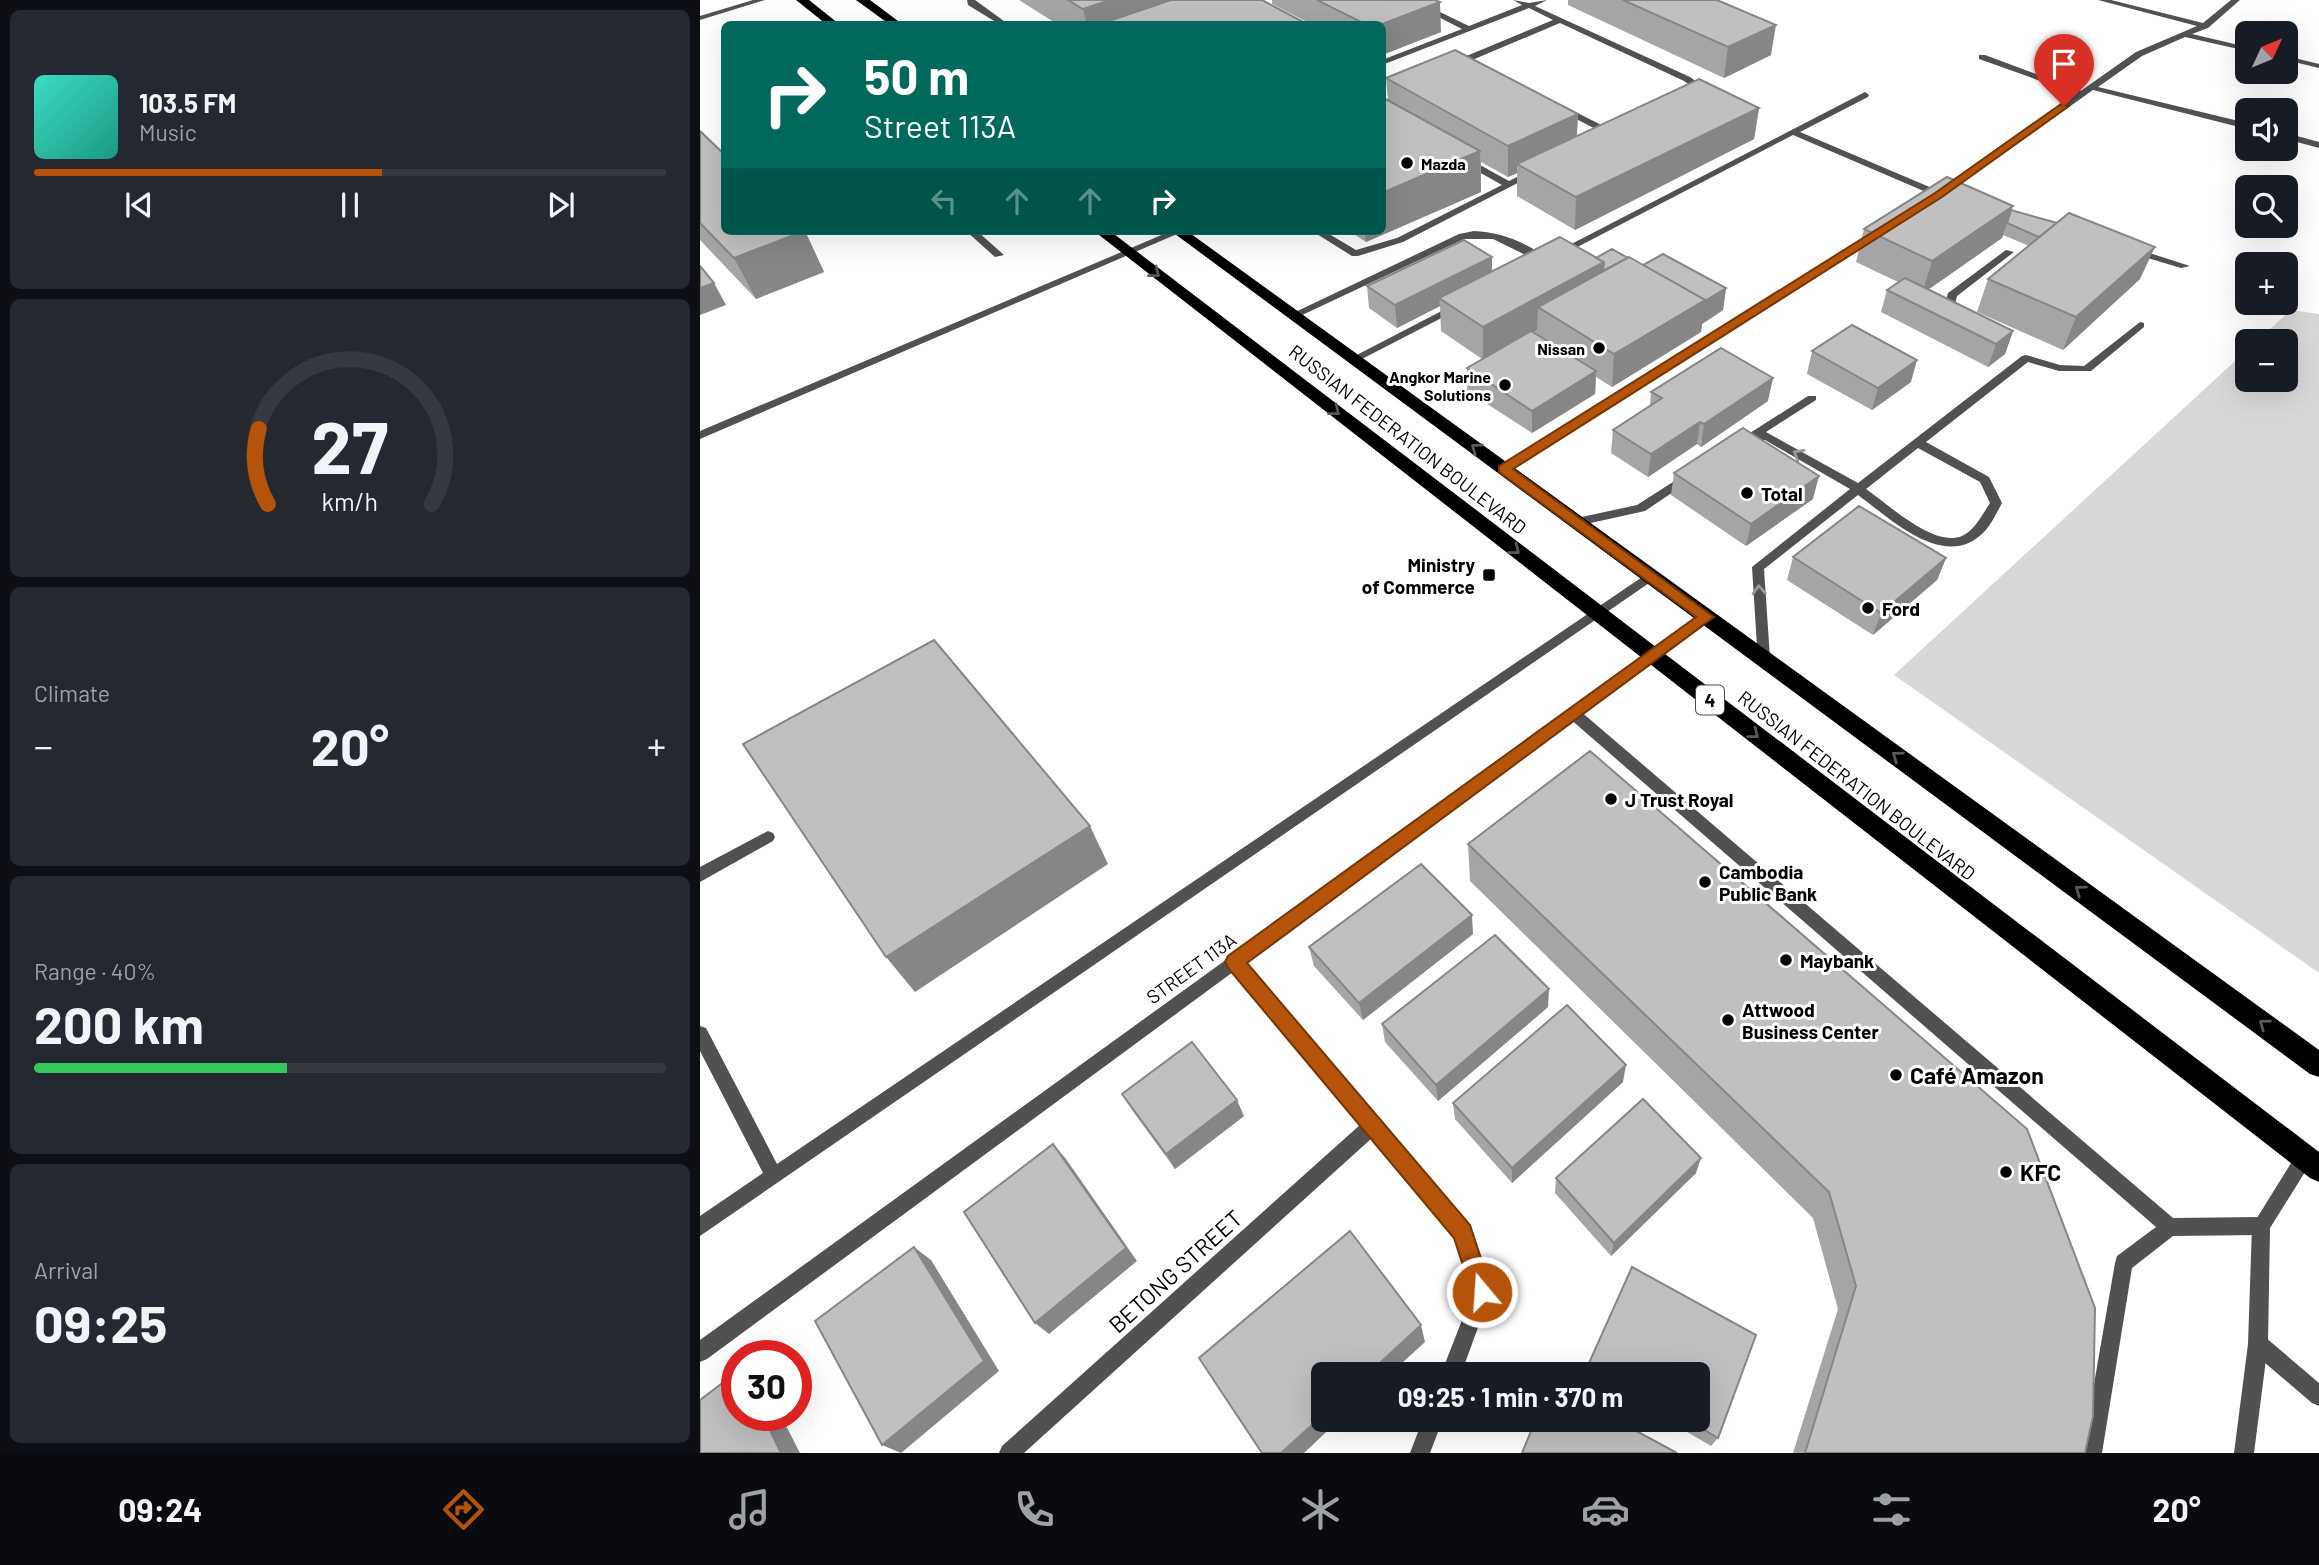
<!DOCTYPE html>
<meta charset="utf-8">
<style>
:root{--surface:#171b24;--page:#242831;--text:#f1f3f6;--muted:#9ea1a6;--line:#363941;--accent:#b45309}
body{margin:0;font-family:Barlow,sans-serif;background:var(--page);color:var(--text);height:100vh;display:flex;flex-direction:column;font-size:26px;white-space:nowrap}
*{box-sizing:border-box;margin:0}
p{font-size:23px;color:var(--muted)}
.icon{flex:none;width:38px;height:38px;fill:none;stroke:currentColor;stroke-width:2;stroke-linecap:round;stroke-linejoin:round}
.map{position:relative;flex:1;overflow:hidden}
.side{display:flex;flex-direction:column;gap:10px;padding:10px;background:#0d0f14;width:700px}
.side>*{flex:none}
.top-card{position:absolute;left:21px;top:21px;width:665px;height:214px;border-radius:10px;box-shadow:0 7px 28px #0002;background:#00695c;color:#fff;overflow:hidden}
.needle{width:46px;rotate:46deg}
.buttons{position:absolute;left:1535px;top:21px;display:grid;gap:14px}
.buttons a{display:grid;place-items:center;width:63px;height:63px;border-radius:10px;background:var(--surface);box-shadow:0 7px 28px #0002;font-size:35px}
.speed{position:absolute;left:21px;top:1340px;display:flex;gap:14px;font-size:35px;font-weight:700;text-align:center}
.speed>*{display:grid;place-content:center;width:91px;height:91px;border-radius:50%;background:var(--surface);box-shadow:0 7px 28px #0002;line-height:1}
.speed .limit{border:10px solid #d22;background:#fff;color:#111}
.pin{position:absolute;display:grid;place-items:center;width:60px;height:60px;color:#fff;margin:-72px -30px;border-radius:50% 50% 50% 0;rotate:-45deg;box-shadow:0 0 7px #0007}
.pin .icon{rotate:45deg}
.me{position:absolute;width:77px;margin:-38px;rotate:342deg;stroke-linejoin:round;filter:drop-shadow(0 0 5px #0008)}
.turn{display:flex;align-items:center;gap:24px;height:147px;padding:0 28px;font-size:32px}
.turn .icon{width:91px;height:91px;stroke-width:2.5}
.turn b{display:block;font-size:49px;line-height:60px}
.lanes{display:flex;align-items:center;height:66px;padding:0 28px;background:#0003;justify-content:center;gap:35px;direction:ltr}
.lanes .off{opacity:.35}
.big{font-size:52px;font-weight:700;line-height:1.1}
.side .tile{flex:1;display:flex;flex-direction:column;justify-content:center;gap:10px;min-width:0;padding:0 24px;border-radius:10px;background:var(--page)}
.side .dial{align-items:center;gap:0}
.dial svg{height:182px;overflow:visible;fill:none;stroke:var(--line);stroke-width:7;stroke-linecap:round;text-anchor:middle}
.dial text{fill:var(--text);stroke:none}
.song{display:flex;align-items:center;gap:21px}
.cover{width:84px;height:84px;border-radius:10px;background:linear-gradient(135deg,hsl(170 70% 55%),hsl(170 70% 35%))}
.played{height:7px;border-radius:4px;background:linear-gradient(90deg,var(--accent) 55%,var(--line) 55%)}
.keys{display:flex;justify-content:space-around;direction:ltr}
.heat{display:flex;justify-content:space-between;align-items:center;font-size:38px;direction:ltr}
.charge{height:10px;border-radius:5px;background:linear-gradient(90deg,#34c759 40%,var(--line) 0)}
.trip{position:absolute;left:611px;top:1362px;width:399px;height:70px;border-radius:10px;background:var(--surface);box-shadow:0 7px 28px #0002;font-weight:700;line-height:70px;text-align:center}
.dock{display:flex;height:112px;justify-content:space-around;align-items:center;background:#090b0e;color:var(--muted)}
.dock .icon{width:49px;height:49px}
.dock .selected{color:var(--accent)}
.dock b{font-size:32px;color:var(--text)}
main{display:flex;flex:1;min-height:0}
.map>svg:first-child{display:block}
.green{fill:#d8d8d8}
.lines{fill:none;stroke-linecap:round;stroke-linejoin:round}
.lane{fill:#515151;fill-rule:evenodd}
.street{fill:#515151;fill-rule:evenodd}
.highway{fill:#000;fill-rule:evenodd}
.wall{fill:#a5a5a5}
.shaded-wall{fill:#868686}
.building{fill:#c0c0c0;stroke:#868686;stroke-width:2}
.oneway{stroke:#595959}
.oneway2{stroke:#979797}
.route{fill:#b45309;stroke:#753606;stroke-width:2}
.poi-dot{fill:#000;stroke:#fff;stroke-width:2.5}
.labels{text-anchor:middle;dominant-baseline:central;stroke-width:6;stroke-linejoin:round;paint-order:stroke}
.far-poi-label{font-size:16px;font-weight:bold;fill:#000;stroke:#fff;text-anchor:end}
.shield{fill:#fff;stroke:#4c4c4c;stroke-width:2}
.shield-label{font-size:18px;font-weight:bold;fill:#000}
.street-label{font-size:19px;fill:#000;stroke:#fff}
.poi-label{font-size:19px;font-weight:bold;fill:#000;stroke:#fff;text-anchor:start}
.near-poi-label{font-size:23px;font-weight:bold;fill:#000;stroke:#fff;text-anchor:start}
.near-street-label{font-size:23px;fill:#000;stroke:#fff}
</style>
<main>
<section class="side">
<div class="tile">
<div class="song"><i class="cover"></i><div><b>103.5 FM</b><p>Music</p></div></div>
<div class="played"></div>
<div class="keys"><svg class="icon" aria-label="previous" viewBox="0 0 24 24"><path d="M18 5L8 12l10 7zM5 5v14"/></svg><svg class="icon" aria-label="pause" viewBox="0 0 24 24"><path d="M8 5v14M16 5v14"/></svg><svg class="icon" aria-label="next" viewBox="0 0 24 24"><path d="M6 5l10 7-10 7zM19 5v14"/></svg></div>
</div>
<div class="tile dial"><svg viewBox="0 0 100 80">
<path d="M14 69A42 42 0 1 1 86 69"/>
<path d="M14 69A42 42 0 0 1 10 36" stroke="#b45309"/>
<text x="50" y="56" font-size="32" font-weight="700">27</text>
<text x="50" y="72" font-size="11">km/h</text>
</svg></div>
<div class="tile"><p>Climate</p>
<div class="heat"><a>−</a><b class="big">20°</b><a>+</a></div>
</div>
<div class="tile"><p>Range · 40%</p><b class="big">200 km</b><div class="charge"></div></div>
<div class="tile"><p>Arrival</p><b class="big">09:25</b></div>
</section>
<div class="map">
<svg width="1619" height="1453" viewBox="0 0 1619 1453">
<rect width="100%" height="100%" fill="#fff"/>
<polygon class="green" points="1591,310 1619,314 1619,973 1194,675 1547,350 1547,380 1586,380 1586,341 1557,341"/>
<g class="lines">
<g class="lane">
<polygon points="267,0 275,0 308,24 299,24 268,5"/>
<polygon points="705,0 715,0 769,26 822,5 813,0 829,3 847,0 835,6 990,77 1001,85 1003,92 998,98 992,98 994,88 984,81 860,23 758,66 752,66 752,62 853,20 829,8 682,65 682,60 762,29"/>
<polygon points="1279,55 1285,55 1387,93 1380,95 1279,59"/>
<polygon points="1165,92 1169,95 1168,97 1100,132 1246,194 1246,198 1240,198 1093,135 862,255 854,253"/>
<polygon points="862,105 915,132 916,134 909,136 859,110 858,108"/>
<polygon points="763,159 769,159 809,181 831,170 839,172 703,242 658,256 652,256 612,231 624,231 656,250 697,238 802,185 763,163"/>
<polygon points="266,231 277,231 304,255 295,257"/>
<polygon points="471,231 484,231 0,439 0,431"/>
<path d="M774 231C800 232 829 243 849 260L840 262 793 239H764L598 317H590L589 315 759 234Z"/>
<polygon points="1431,249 1437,249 1490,266 1481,268 1431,253"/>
<polygon points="1306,250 1314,252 1257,296 1254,308 1261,316 1260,318 1252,318 1244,308 1248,293"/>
<polygon points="757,303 762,306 761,308 658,361 654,362 649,359"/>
<path d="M1440 322 1444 323V327L1391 371H1359L1328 362 1226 442 1289 477 1302 503C1297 512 1292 523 1285 531 1246 573 1191 519 1158 495L1064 569 1070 658 1068 662H1058L1052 567 1150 489 1065 440C1054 440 1044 447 1034 445V439L1050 433 1108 396H1116V400L1066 432 1158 483 1322 356 1326 355 1360 365 1384 366ZM1218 448 1280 482 1290 503C1282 515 1275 530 1262 536 1234 548 1188 504 1166 489Z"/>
<polygon points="987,473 993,477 991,480 945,511 877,526 871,522 877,518 937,505"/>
<polygon points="951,571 957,576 955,579 0,1236 0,1216 63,1173 0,1051 0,1026 6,1028 77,1164"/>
<polygon points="874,709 879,710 1473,1218 1561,1217 1567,1220 1570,1226 1567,1232 1561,1235 1473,1236 1432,1268 1402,1453 1382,1453 1415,1263 1417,1256 1456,1227 869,718 867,714 869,710"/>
<polygon points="68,831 73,833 75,837 73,841 0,882 0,867"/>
<polygon points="1558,1334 1565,1337 1619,1383 1619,1406 1612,1403 1551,1351 1548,1344 1551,1337"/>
</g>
<g class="street">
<polygon points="53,0 65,0 0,20 0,16"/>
<polygon points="1398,0 1411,0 1503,23 1531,0 1540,0 1508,28 1492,34 1547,47 1547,51 1485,37 1442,56 1398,87 1547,123 1547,129 1393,90 1246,194 1240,194 1240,190 1436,52 1497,26"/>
<polygon points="1586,56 1619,64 1619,68 1586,60"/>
<polygon points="1586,133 1619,142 1619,148 1586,139"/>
<polygon points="1176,232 1181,235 1179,237 808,472 800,472 800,466"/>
<polygon points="1007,612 1014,617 1012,620 545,963 770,1225 791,1292 761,1374 741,1374 773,1292 755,1237 672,1138 324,1453 299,1453 302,1446 661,1124 533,972 7,1359 0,1362 0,1340"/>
<polygon points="1604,1149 1610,1152 1613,1158 1610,1164 1570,1228 1568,1344 1554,1453 1534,1453 1548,1344 1552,1226 1598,1152"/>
<polygon points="723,1419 743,1419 730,1453 710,1453"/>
</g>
<g class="highway">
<polygon points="96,0 109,0 139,24 126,24"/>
<polygon points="156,0 170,0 202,24 189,24"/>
<polygon points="394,231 410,231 1619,1152 1619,1182 1610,1178"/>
<polygon points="471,231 487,231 1619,1050 1619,1077 1610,1074"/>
</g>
</g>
<g class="wall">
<polygon points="319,0 562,0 607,24 357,24"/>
<polygon points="572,0 735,0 741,32 682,55 682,24 611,24 572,4"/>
<polygon points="868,0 1017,0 1071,55 1024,78 868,5"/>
<polygon points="686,78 878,114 877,136 1059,108 1054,139 875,230 817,196 817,173 808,177 781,162 781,192 666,242 649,231 682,231 688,100"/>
<polygon points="0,131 105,231 124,272 56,299 0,240"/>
<polygon points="1313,206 1311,210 1440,279 1363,350 1277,312 1288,279 1329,246 1303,235 1302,238 1229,289 1313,331 1305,354 1288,367 1181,312 1187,290 1198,282 1156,262 1164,229"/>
<polygon points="896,258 928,258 943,265 1026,288 1023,310 1002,324 1001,332 912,387 896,377 895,394 832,433 767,391 767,368 782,359 741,331 740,306 697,328 669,308 667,286 792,271"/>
<polygon points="1112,351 1211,382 1172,410 1107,374"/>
<polygon points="951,392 1068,401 1001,447 997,444 948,477 911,453 913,430 950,406"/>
<polygon points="974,473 1113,499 1046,546 971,495"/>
<polygon points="1093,557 1246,558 1237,580 1173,635 1087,580"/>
<polygon points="890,751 1385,1453 1093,1453 1138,1309 1113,1218 770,881 768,844"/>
<polygon points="773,934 663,1020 614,966 609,947"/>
<polygon points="848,1007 738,1101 685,1042 682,1024"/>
<polygon points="923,1082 812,1183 755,1119 753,1103"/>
<polygon points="422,1094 544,1116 475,1169 432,1110"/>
<polygon points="996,1173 911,1256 855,1193 856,1178"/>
<polygon points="932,1267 1056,1335 1018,1438 1011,1446 965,1419 998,1419 998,1374 886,1373 889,1363"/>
</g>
<g class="shaded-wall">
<polygon points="410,0 486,0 458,24 387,24 383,9"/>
<polygon points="740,2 741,32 682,55 682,24"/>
<polygon points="1076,25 1071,55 1024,78 1028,47"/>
<polygon points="1059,108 1054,139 875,230 876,197"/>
<polygon points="878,114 876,145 817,164 817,173 808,177 808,146"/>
<polygon points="780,151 781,192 666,242 665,231 682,231 682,193"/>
<polygon points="1313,206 1302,238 1222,294 1232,261"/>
<polygon points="105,231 124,272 56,299 34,258"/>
<polygon points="1455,247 1440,279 1363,350 1376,317"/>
<polygon points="792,257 792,280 739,298 740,306 697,328 695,305"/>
<polygon points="904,262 902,295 838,307 837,330 783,360 783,327"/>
<polygon points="14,283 26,305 0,315 0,288"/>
<polygon points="1026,288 1023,310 1002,324 1001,332 912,387 914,354"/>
<polygon points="1313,331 1305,354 1288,367 1296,344"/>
<polygon points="1217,360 1211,382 1172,410 1178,388"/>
<polygon points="896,371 895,394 832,433 832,411"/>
<polygon points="1073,378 1068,401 1001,447 1004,424"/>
<polygon points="1000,422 997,444 948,477 951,454"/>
<polygon points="1119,476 1113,499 1046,546 1051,524"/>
<polygon points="1246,558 1237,580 1173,635 1181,613"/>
<polygon points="390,826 408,864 215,992 186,957"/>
<polygon points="772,915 773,934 663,1020 659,1003"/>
<polygon points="849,989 848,1007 738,1101 736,1085"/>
<polygon points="926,1065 923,1082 812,1183 812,1168"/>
<polygon points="537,1100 544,1116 475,1169 466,1154"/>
<polygon points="353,1144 366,1159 437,1261 349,1334 335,1323"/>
<polygon points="1001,1158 996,1173 911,1256 914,1243"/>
<polygon points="214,1247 231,1260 299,1371 201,1453 182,1445"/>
<polygon points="721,1325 725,1342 690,1374 668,1374"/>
<polygon points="623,1415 623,1419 640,1419 604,1453 581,1453"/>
<polygon points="63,1416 81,1416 100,1453 81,1453"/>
</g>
<g class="building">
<polygon points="368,0 410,0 383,9"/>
<polygon points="471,0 562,0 607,24 400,24"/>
<polygon points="617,0 735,0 740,2 682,24 665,24"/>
<polygon points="923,0 1017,0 1076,25 1028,47"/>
<polygon points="755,50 878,114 808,146 686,78"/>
<polygon points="999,79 1059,108 876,197 817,164"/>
<polygon points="682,97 780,151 682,193"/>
<polygon points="0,131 24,154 24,231 104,231 34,258 0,223"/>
<polygon points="1247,177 1313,206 1232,261 1164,229"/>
<polygon points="1311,210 1357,223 1339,237 1307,223"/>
<polygon points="1369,213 1455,247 1376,317 1288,279"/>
<polygon points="860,237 904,262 783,327 739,298"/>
<polygon points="764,240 792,257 695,305 667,286"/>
<polygon points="912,249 928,258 903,271 904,262 896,258"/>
<polygon points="963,254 1026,288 1005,301 1005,300 943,265"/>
<polygon points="929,257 1005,300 914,354 838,307"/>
<polygon points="0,266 14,283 0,288"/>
<polygon points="1205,278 1313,331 1296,344 1187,290"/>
<polygon points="1152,325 1217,360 1178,388 1112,351"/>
<polygon points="831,331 896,371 832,411 767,368"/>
<polygon points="1021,348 1073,378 1004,424 1000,422 951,454 913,430 962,398 951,392"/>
<polygon points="1043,428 1119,476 1051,524 974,473"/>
<polygon points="1159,506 1246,558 1181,613 1093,557"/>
<polygon points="234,640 390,826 186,957 43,744"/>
<polygon points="890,751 1327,1129 1395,1308 1393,1416 1385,1453 1105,1453 1156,1286 1129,1192 768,844"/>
<polygon points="721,864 772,915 659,1003 609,947"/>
<polygon points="795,935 849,989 736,1085 682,1024"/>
<polygon points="867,1005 926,1065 812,1168 753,1103"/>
<polygon points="492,1042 537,1100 466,1154 422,1094"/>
<polygon points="943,1099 1001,1158 914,1243 856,1178"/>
<polygon points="353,1144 426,1248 335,1323 264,1212"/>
<polygon points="650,1231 721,1325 668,1374 623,1374 623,1415 581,1453 562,1453 499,1358"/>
<polygon points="214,1247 284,1361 182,1445 115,1321"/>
<polygon points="932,1267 1056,1335 1018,1438 986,1419 998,1419 998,1374 908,1374 889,1363"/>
<polygon points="37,1372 37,1416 63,1416 81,1453 0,1453 0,1400"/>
<polygon points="836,1419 914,1419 977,1453 822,1453"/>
</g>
<defs><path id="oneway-chevron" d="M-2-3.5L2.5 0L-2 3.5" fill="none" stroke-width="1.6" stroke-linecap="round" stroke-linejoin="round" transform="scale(1.75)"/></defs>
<g class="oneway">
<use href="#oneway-chevron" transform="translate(455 273) rotate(38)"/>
<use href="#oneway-chevron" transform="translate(635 411) rotate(38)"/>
<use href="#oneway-chevron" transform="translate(776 448) rotate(-144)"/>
<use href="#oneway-chevron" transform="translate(815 550) rotate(38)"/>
<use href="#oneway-chevron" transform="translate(1054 734) rotate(38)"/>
<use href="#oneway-chevron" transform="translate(1197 756) rotate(-144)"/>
<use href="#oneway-chevron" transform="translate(1380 890) rotate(-144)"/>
<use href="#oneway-chevron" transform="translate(1564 1024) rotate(-144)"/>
</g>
<g class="oneway2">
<use href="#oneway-chevron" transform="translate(1098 454) rotate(-150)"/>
<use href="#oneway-chevron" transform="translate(1059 590) rotate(-93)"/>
</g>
<polygon class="route" points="1361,104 1369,106 1242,197 813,469 1014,617 547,963 770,1225 792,1292 789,1299 782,1303 774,1299 754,1238 528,968 525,962 528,956 996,617 799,472 799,466 1235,193"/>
<g class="poi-dot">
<circle cx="707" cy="163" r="7"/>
<circle cx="899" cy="348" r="7"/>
<circle cx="805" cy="385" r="7"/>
<circle cx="1047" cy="493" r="7"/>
<rect x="782" y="568" width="14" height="14" rx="3.5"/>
<circle cx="1168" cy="608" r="7"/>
<circle cx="911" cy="799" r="7"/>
<circle cx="1005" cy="882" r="7"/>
<circle cx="1086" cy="960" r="7"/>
<circle cx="1028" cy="1020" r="7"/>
<circle cx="1196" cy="1075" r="7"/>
<circle cx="1306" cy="1172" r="7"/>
</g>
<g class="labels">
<g class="far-poi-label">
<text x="721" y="163" text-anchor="start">Mazda</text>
<text x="885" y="348">Nissan</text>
<text x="791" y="376">Angkor Marine<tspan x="791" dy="18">Solutions</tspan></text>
</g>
<rect class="shield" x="996" y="685.5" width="28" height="29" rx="5"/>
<g class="shield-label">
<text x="1010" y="700">4</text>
</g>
<g class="street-label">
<text transform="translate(708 439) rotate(38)">RUSSIAN FEDERATION BOULEVARD</text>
<text transform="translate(1157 785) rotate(38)">RUSSIAN FEDERATION BOULEVARD</text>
<text transform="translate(491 968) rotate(-36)">STREET 113A</text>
</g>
<g class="poi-label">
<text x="1061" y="493">Total</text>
<text x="775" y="564" text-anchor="end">Ministry<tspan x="775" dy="22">of Commerce</tspan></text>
<text x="1182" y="608">Ford</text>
<text x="925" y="799">J Trust Royal</text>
<text x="1019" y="871">Cambodia<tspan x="1019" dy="22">Public Bank</tspan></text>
<text x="1100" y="960">Maybank</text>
<text x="1042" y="1009">Attwood<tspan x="1042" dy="22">Business Center</tspan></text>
</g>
<g class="near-poi-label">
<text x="1210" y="1075">Café Amazon</text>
<text x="1320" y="1172">KFC</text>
</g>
<g class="near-street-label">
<text transform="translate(475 1271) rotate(-42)">BETONG STREET</text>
</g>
</g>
</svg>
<div class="buttons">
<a><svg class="needle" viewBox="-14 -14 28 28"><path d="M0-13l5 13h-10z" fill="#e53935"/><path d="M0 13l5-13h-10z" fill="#9ea1a6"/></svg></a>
<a><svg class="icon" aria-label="sound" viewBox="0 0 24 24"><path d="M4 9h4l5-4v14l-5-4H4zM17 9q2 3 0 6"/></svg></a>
<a><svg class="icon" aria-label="search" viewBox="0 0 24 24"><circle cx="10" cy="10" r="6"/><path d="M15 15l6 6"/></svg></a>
<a>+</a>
<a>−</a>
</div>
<div class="speed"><div class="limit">30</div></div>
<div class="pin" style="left:1364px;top:106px;background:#d93025"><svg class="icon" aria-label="arrive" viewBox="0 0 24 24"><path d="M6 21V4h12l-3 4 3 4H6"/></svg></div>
<svg class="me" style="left:782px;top:1292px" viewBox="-20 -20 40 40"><circle r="17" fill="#b45309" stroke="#fff" stroke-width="3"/><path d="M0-11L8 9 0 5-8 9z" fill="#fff"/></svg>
<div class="trip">09:25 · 1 min · 370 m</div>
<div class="top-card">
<div class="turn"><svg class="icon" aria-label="right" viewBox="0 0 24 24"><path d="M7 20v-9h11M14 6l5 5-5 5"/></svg><div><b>50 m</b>Street 113A</div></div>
<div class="lanes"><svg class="icon off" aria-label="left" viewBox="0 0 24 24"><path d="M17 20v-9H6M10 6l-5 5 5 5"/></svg><svg class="icon off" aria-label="ahead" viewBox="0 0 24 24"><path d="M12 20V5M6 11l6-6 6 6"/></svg><svg class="icon off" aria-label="ahead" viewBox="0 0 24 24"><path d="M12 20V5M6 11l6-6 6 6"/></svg><svg class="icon" aria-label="right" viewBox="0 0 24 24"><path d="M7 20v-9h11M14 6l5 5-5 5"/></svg></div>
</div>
</div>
</main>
<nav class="dock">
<b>09:24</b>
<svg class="icon selected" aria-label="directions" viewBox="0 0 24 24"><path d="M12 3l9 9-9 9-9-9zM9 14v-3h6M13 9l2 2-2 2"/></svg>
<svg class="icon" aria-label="music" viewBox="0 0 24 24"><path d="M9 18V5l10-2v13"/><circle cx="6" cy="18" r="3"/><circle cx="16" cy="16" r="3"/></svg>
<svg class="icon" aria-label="phone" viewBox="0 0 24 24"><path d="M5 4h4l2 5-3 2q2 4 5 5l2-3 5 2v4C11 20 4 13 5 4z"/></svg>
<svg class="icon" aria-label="climate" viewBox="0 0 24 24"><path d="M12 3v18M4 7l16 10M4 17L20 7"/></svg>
<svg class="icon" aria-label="car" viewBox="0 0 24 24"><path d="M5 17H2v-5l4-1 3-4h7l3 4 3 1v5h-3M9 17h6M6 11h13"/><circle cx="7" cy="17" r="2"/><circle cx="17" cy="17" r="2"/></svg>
<svg class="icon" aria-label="filters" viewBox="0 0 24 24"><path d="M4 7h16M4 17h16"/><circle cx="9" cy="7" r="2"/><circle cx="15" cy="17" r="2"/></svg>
<b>20°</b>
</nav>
